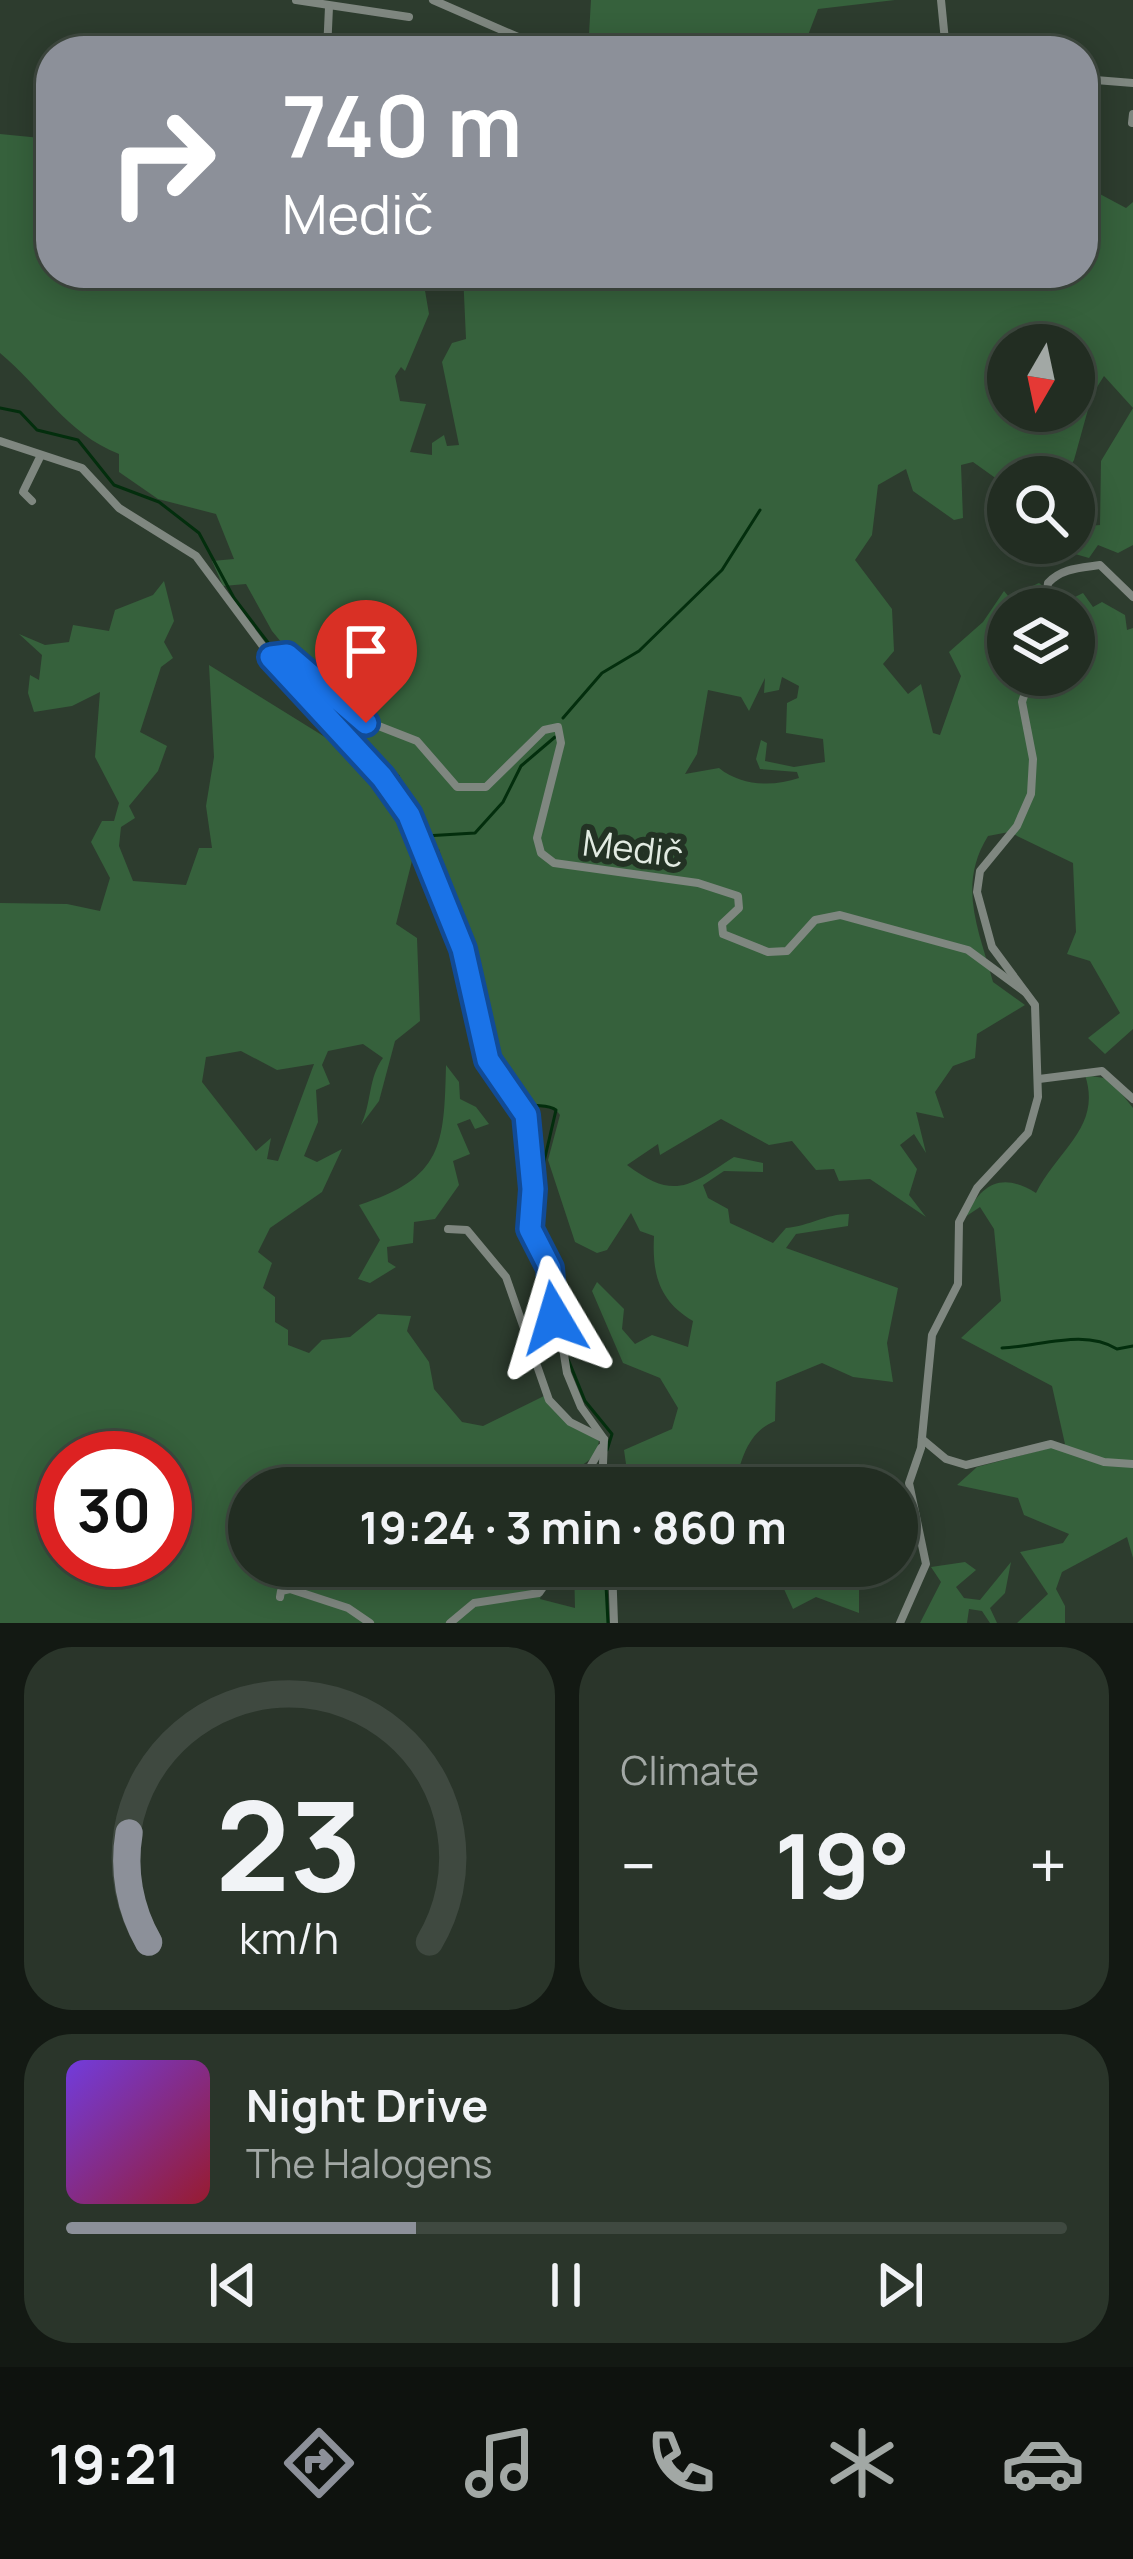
<!DOCTYPE html>
<meta charset="utf-8">
<style>
:root{--surface:#222d22;--page:#2a352a;--text:#f1f3f6;--muted:#a2a8a5;--line:#3f4940;--accent:#8c9099}
body{margin:0;font-family:Manrope,sans-serif;background:var(--page);color:var(--text);height:100vh;display:flex;flex-direction:column;font-size:45px;white-space:nowrap}
*{box-sizing:border-box;margin:0}
p{font-size:39px;color:var(--muted)}
.icon{flex:none;width:66px;height:66px;fill:none;stroke:currentColor;stroke-width:2;stroke-linecap:round;stroke-linejoin:round}
.map{position:relative;height:1623px;overflow:hidden}
.side{display:flex;flex-direction:column;gap:24px;padding:24px;background:#131913;flex:1}
.side>*{flex:none}
.top-card{position:absolute;left:36px;top:36px;width:1062px;height:252px;border-radius:48px;box-shadow:0 6px 30px #0003,0 0 0 3px var(--line);background:#8c9099;color:#fff;overflow:hidden}
.needle{width:78px;rotate:189deg}
.fabs{position:absolute;left:987px;top:324px;display:grid;gap:24px}
.fabs a{display:grid;place-items:center;width:108px;height:108px;border-radius:50%;background:var(--surface);box-shadow:0 6px 30px #0003,0 0 0 3px var(--line);font-size:60px}
.speed{position:absolute;left:36px;top:1431px;display:flex;gap:24px;font-size:60px;font-weight:700;text-align:center}
.speed>*{display:grid;place-content:center;width:156px;height:156px;border-radius:50%;background:var(--surface);box-shadow:0 6px 30px #0003,0 0 0 3px var(--line);line-height:1}
.speed .limit{border:18px solid #d22;background:#fff;color:#111}
.pin{position:absolute;display:grid;place-items:center;width:102px;height:102px;color:#fff;margin:-123px -51px;border-radius:50% 50% 50% 0;rotate:-45deg;box-shadow:0 0 12px #0007}
.pin .icon{rotate:45deg}
.me{position:absolute;width:132px;margin:-66px;rotate:353deg;stroke-linejoin:round;filter:drop-shadow(0 0 9px #0008)}
.turn{display:flex;align-items:center;gap:42px;height:252px;padding:0 48px;font-size:54px}
.turn .icon{width:156px;height:156px;stroke-width:2.5}
.turn b{display:block;font-size:84px;line-height:102px}
.big{font-size:90px;font-weight:700;line-height:1.1}
.side .tile{flex:1;display:flex;flex-direction:column;justify-content:center;gap:18px;min-width:0;padding:0 42px;border-radius:48px;background:var(--page)}
.side .dial{align-items:center;gap:0}
.dial svg{height:312px;overflow:visible;fill:none;stroke:var(--line);stroke-width:7;stroke-linecap:round;text-anchor:middle}
.dial text{fill:var(--text);stroke:none}
.song{display:flex;align-items:center;gap:36px}
.cover{width:144px;height:144px;border-radius:18px;background:linear-gradient(135deg,hsl(260 70% 55%),hsl(350 70% 35%))}
.played{height:12px;border-radius:6px;background:linear-gradient(90deg,var(--accent) 35%,var(--line) 35%)}
.keys{display:flex;justify-content:space-around;direction:ltr}
.heat{display:flex;justify-content:space-between;align-items:center;font-size:66px;direction:ltr}
.side .tiles{flex:1;display:grid;gap:24px;grid-template-columns:1fr 1fr}
.tile:last-child{grid-column:span 2}
.trip{position:absolute;left:228px;top:1467px;width:690px;height:120px;border-radius:60px;background:var(--surface);box-shadow:0 6px 30px #0003,0 0 0 3px var(--line);font-weight:700;line-height:120px;text-align:center}
.tabs{display:flex;height:192px;justify-content:space-around;align-items:center;background:#0e120e;color:var(--muted)}
.tabs .icon{width:84px;height:84px}
.tabs .active{color:var(--accent)}
.tabs b{font-size:54px;color:var(--text)}
.map>svg:first-child{display:block}
.green{fill:#36613c;fill-rule:evenodd}
.lines{fill:none;stroke-linecap:round;stroke-linejoin:round}
.stream{stroke:#032e0d;stroke-width:3}
.minor{stroke:#7f8780;stroke-width:8}
.route-casing{stroke:#114b97;stroke-width:30}
.route{stroke:#1a73e8;stroke-width:21}
.labels{text-anchor:middle;dominant-baseline:central;stroke-width:12;stroke-linejoin:round;paint-order:stroke}
.street-label{font-size:36px;fill:#e2ebe2;stroke:#233224}
</style>
<div class="map">
<svg width="1133" height="1623" viewBox="0 0 1133 1623">
<rect width="100%" height="100%" fill="#2d3c2e"/>
<g class="green">
<polygon points="591,0 895,0 818,9 802,51 588,51"/>
<path d="M0 134 51 139V273H347L345 282 355 273H422L429 314 405 371 401 367 395 376 400 401 426 404 410 452 432 455V443L444 435 447 446 459 445 442 362 452 343 466 339 463 273H1083V185L1126 208 1133 202V545L1118 553 1098 545 1089 558 1047 546 1074 543 1080 537 1074 529V500H1083L1088 526 1100 525 1101 461 1133 408 1104 376 1092 395 1074 460 1064 477H1008V487L973 462 961 465 963 518 954 520 913 491 906 469 878 485 872 535 855 560 892 609 894 651 883 664 908 694 921 684 933 733 940 735 961 676 949 652 983 622 1004 591 1009 597 1039 583 1065 602 1083 593 1093 607 1102 602 1125 615 1127 630 1133 628V1029L1105 1054 1088 1038 1120 1013 1090 961 1067 954 1076 932 1073 863 1009 832 988 836C957 886 979 930 993 982L1025 1005 977 1034 975 1058 953 1066 935 1092 944 1118 916 1112 926 1153 914 1134 900 1145 917 1169 909 1195 926 1217 870 1179 839 1181 834 1169 816 1170 792 1141 769 1145 721 1119 660 1155 658 1144 627 1165C675 1201 689 1186 734 1157L763 1163V1172L724 1171 703 1185 708 1198 728 1209 730 1223 773 1243 786 1228C810 1226 825 1214 849 1214L848 1226 796 1234 786 1248 898 1288 887 1343 893 1382 853 1377 822 1363 776 1382 775 1421C746 1433 742 1461 733 1488H619L628 1478 624 1450 672 1429 678 1408 660 1378 623 1363 592 1291 597 1282 624 1309 622 1329 635 1344 652 1335 688 1347 693 1321C659 1301 652 1274 654 1236L640 1231 631 1213 607 1250 597 1253 575 1242 548 1160 560 1115 554 1107H524L484 1027 462 922 439 849 414 853 396 924 417 938 420 1021 395 1041 379 1101 361 1125C372 1102 368 1078 383 1058L363 1044 328 1051 322 1065 330 1084 316 1090 318 1122 304 1156 317 1162 342 1149 322 1192 270 1228 258 1252 272 1263 263 1288 275 1297V1322L288 1330V1345L309 1353 322 1340 350 1337 378 1314 411 1316 407 1331 429 1362 434 1389 462 1422 483 1426 544 1396C566 1425 578 1418 599 1441L596 1455 581 1466 575 1488 546 1475 545 1488H249V1566H550L540 1599 575 1608 574 1566H608V1623H0V903L67 904 100 911 110 878 91 842 102 821H114L119 803 95 757 100 692 72 706 34 712 28 693 30 675 39 680 42 655 19 634 45 645 69 642 73 625 109 631 115 610 153 595 164 581 174 621 164 642 173 658 161 667 140 732 167 746 158 771 129 806 135 818 121 827 119 846 133 881 186 885 199 848H212L206 806 214 757 209 665 333 742 354 730 272 631 246 584 223 586 212 561 234 559 216 514 158 499 119 472V454C66 433 42 388 0 353ZM1008 345H1074V411H1008ZM1008 609H1074V675H1008ZM782 677 799 686 797 698 787 703 786 733 823 739 825 762 794 767 765 761 767 743 761 740 756 759 760 769 797 772 799 778C773 787 741 786 719 768L685 774 697 754 708 690 741 697 749 711 765 678 764 693 779 690ZM241 1051 277 1070 314 1064 278 1161 267 1159 271 1138 256 1151 202 1082 206 1057ZM63 1458H165V1560L60 1561 46 1551 63 1506Z"/>
<path d="M446 1065 459 1082 460 1099 476 1107 489 1124 475 1129 470 1119 457 1124 470 1154 453 1161 459 1185 435 1219 414 1222 413 1243 387 1247 388 1262 396 1267 370 1283 358 1279 380 1240 359 1205C443 1178 444 1145 446 1065Z"/>
<path d="M1085 1075 1110 1079 1133 1108V1558L1127 1537 1062 1572 1056 1589 1065 1606V1623H1017L1048 1594 1020 1552 1063 1543 1069 1534 1024 1515 1018 1498 957 1485 977 1467 1065 1444 1052 1386 961 1338 1001 1301 994 1229 980 1207 965 1217C982 1183 1002 1172 1036 1193 1059 1148 1102 1127 1085 1075Z"/>
<polygon points="866,1467 877,1478 861,1488 777,1488 823,1468"/>
<polygon points="965,1562 976,1570 956,1587 964,1598 980,1600 1011,1562 1005,1593 990,1608 997,1623 990,1623 982,1611 969,1609 967,1623 920,1623 941,1582 931,1567"/>
<polygon points="750,1566 868,1566 859,1572 859,1613 816,1597 793,1609 784,1589 756,1587"/>
</g>
<g class="lines">
<g class="stream">
<polyline points="0,408 20,412 37,430 78,440 114,485 159,502 199,533 234,598 276,653"/>
<polyline points="282,661 310,694"/>
<polyline points="563,718 602,673 639,651 722,570 760,510"/>
<polyline points="348,737 379,767 398,776 443,890"/>
<polyline points="425,836 475,833 503,802 521,766 555,737"/>
<path d="M454 915C492 972 472 1046 522 1099 532 1110 545 1102 556 1110L536 1196"/>
<path d="M535 1217C536 1244 557 1260 557 1291"/>
<path d="M1002 1348C1038 1347 1084 1328 1117 1349L1133 1346"/>
<polyline points="568,1359 585,1401 612,1434 607,1450"/>
<polyline points="594,1467 597,1488"/>
<polyline points="605,1566 608,1623"/>
</g>
<g class="minor">
<polyline points="296,0 409,17"/>
<polyline points="433,0 518,37 537,51"/>
<polyline points="941,0 946,51"/>
<polyline points="413,39 437,51"/>
<polyline points="327,51 329,7"/>
<polyline points="1083,79 1133,83"/>
<polyline points="1132,123 1133,114"/>
<polyline points="0,441 82,468 119,508 196,556 271,657 382,777 409,815 463,949 488,1060 525,1115 533,1189 530,1229 550,1268 567,1373 581,1407 604,1439 602,1488"/>
<polyline points="32,501 23,492 40,457"/>
<path d="M1045 609 1048 583C1062 568 1080 568 1100 565L1133 597"/>
<polyline points="271,657 287,655 353,716 417,741 457,787 486,787 544,730 558,727 561,743 537,838 541,853 554,863 698,883 738,896 739,908 722,924 723,934 768,952 787,951 815,920 840,915 968,950 1025,992"/>
<polyline points="1039,1079 1102,1071 1133,1099"/>
<polyline points="448,1229 467,1230 506,1277 549,1400 570,1422 604,1439"/>
<polyline points="922,1439 946,1459 966,1465 1051,1444 1104,1462 1133,1464"/>
<polyline points="578,1488 601,1448"/>
<polyline points="612,1566 614,1623"/>
<polyline points="280,1597 281,1591 290,1589 348,1608 370,1623"/>
<polyline points="450,1623 474,1603 539,1593 558,1566"/>
<polyline points="900,1623 926,1564 909,1483 921,1448 932,1335 958,1284 959,1222 977,1188 1028,1133 1038,1097 1035,1005 992,947 977,892 980,871 1017,826 1031,794 1033,759 1022,702 1031,675"/>
</g>
</g>
<g class="lines">
<g class="route-casing">
<polyline id="route" points="366,723 287,655 271,657 382,777 409,815 463,949 488,1060 526,1115 533,1189 530,1229 550,1268 554,1318"/>
</g>
<use href="#route" class="route"/>
</g>
<g class="labels">
<g class="street-label">
<text transform="translate(633 848) rotate(7)">Medič</text>
</g>
</g>
</svg>
<div class="fabs">
<a><svg class="needle" viewBox="-14 -14 28 28"><path d="M0-13l5 13h-10z" fill="#e53935"/><path d="M0 13l5-13h-10z" fill="#a2a8a5"/></svg></a>
<a><svg class="icon" aria-label="search" viewBox="0 0 24 24"><circle cx="10" cy="10" r="6"/><path d="M15 15l6 6"/></svg></a>
<a><svg class="icon" aria-label="layers" viewBox="0 0 24 24"><path d="M12 4l9 5-9 5-9-5zM3 14l9 5 9-5"/></svg></a>
</div>
<div class="speed"><div class="limit">30</div></div>
<div class="pin" style="left:366px;top:723px;background:#d93025"><svg class="icon" aria-label="arrive" viewBox="0 0 24 24"><path d="M6 21V4h12l-3 4 3 4H6"/></svg></div>
<svg class="me" style="left:554px;top:1318px" viewBox="-20 -20 40 40"><path d="M0-17L14 15 0 8-14 15z" fill="#1a73e8" stroke="#fff" stroke-width="4"/></svg>
<div class="trip">19:24 · 3 min · 860 m</div>
<div class="top-card">
<div class="turn"><svg class="icon" aria-label="right" viewBox="0 0 24 24"><path d="M7 20v-9h11M14 6l5 5-5 5"/></svg><div><b>740 m</b>Medič</div></div>
</div>
</div>
<section class="side">
<div class="tiles">
<div class="tile dial"><svg viewBox="0 0 100 80">
<path d="M14 69A42 42 0 1 1 86 69"/>
<path d="M14 69A42 42 0 0 1 9 41" stroke="#8c9099"/>
<text x="50" y="56" font-size="32" font-weight="700">23</text>
<text x="50" y="72" font-size="11">km/h</text>
</svg></div>
<div class="tile"><p>Climate</p>
<div class="heat"><a>−</a><b class="big">19°</b><a>+</a></div>
</div>
<div class="tile">
<div class="song"><i class="cover"></i><div><b>Night Drive</b><p>The Halogens</p></div></div>
<div class="played"></div>
<div class="keys"><svg class="icon" aria-label="previous" viewBox="0 0 24 24"><path d="M18 5L8 12l10 7zM5 5v14"/></svg><svg class="icon" aria-label="pause" viewBox="0 0 24 24"><path d="M8 5v14M16 5v14"/></svg><svg class="icon" aria-label="next" viewBox="0 0 24 24"><path d="M6 5l10 7-10 7zM19 5v14"/></svg></div>
</div>
</div>
</section>
<nav class="tabs">
<b>19:21</b>
<svg class="icon active" aria-label="directions" viewBox="0 0 24 24"><path d="M12 3l9 9-9 9-9-9zM9 14v-3h6M13 9l2 2-2 2"/></svg>
<svg class="icon" aria-label="music" viewBox="0 0 24 24"><path d="M9 18V5l10-2v13"/><circle cx="6" cy="18" r="3"/><circle cx="16" cy="16" r="3"/></svg>
<svg class="icon" aria-label="phone" viewBox="0 0 24 24"><path d="M5 4h4l2 5-3 2q2 4 5 5l2-3 5 2v4C11 20 4 13 5 4z"/></svg>
<svg class="icon" aria-label="climate" viewBox="0 0 24 24"><path d="M12 3v18M4 7l16 10M4 17L20 7"/></svg>
<svg class="icon" aria-label="car" viewBox="0 0 24 24"><path d="M5 17H2v-5l4-1 3-4h7l3 4 3 1v5h-3M9 17h6M6 11h13"/><circle cx="7" cy="17" r="2"/><circle cx="17" cy="17" r="2"/></svg>
</nav>
